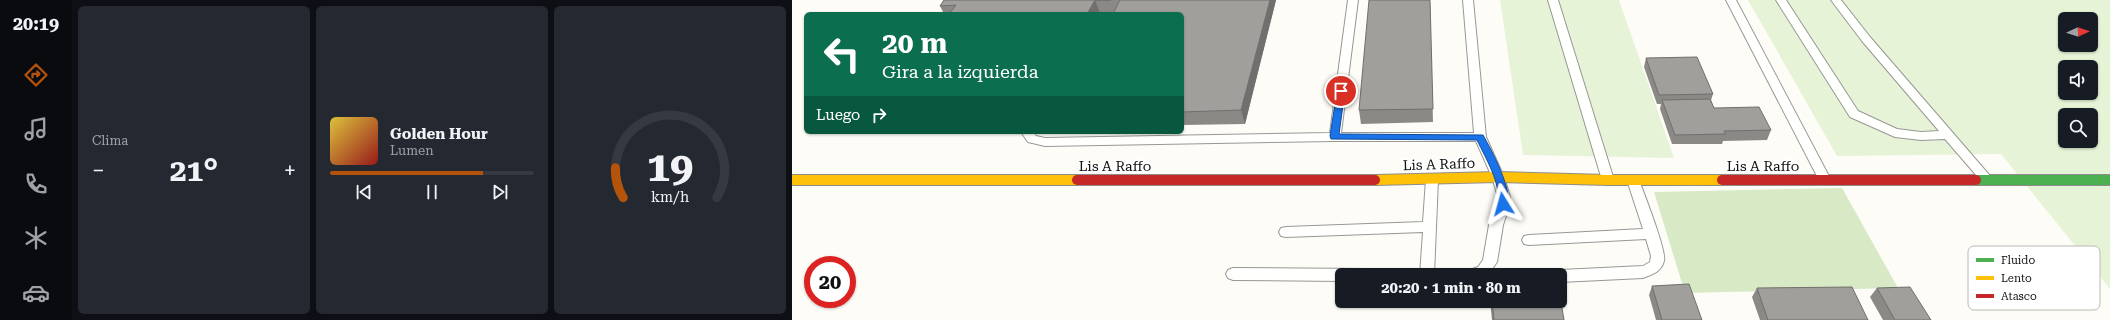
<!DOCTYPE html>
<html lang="es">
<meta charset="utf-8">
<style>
:root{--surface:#171b24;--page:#242831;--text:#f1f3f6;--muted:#9ea1a6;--line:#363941;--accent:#b45309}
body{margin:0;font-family:"Roboto Serif",serif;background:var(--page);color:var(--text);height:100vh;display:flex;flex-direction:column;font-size:15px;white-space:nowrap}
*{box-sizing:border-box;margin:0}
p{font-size:13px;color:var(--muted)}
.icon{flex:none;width:22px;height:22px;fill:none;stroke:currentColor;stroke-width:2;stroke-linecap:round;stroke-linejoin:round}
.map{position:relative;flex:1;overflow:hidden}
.side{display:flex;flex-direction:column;gap:6px;padding:6px;background:#0d0f14;width:720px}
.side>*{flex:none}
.guide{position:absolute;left:12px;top:12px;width:380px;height:122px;border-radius:6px;box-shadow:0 1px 3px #0004;background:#0b6e4f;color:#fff;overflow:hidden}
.needle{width:26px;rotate:87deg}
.buttons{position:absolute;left:1266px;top:12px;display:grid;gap:8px}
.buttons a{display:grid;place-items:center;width:40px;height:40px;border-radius:6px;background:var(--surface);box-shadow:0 1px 3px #0004;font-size:20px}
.speed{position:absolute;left:12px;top:256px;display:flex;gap:8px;font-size:20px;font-weight:700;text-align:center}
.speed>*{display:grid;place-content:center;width:52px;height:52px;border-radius:50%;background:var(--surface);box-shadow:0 1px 3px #0004;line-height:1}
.speed .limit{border:6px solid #d22;background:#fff;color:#111}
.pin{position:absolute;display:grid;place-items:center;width:34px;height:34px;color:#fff;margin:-17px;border:2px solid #fff;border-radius:50%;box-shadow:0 1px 4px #0007}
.me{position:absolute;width:44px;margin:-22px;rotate:352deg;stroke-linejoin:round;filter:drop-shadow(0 0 3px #0008)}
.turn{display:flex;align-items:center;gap:14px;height:84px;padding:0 12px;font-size:18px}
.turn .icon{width:52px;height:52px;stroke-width:2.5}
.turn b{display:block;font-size:28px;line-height:34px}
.then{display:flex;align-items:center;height:38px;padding:0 12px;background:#0003;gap:8px;font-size:15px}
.big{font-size:30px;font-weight:700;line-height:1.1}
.side .tile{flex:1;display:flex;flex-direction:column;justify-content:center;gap:6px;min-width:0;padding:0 14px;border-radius:6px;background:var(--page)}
.side .dial{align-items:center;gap:0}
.dial svg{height:104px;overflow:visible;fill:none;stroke:var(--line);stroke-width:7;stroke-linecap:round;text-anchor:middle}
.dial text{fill:var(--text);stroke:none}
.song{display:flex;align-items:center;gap:12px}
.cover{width:48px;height:48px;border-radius:6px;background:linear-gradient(135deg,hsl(50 70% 55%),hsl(0 70% 35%))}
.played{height:4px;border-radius:2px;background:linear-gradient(90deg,var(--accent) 75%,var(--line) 75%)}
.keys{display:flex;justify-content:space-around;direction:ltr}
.heat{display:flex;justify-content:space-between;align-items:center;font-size:22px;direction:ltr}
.side .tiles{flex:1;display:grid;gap:6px;grid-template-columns:repeat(3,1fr)}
.trip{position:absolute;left:543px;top:268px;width:232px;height:40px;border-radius:6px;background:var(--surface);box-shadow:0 1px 3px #0004;font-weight:700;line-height:40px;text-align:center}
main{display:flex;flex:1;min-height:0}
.dock{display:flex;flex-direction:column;width:72px;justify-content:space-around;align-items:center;background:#090b0e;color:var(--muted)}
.dock .icon{width:28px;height:28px}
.dock .active{color:var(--accent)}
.dock b{font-size:18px;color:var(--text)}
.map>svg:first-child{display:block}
.green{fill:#e7f3d7;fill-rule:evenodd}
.forest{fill:#d8eac5}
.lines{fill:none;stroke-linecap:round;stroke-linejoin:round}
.lane-casing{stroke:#979795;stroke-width:2}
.fast-casing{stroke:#8e8d8b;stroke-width:12}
.slow-casing{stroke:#8e8d8b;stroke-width:12}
.jam-casing{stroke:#8e8d8b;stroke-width:12}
.lane{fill:#fffffe;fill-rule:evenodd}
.fast{stroke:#4caf50;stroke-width:10}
.slow{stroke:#ffc107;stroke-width:10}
.jam{stroke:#c62828;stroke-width:10}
.wall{fill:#8a8986}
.shaded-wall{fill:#716f6d}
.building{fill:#a19f9c;stroke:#716f6d}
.route{fill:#1a73e8;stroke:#114b97}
.labels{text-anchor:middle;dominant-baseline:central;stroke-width:4;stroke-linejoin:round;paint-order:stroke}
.street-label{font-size:14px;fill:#111;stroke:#fff}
.key{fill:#fff;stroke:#b8b8b8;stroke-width:1}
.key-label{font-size:11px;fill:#111}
</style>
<main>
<nav class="dock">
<b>20:19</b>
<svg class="icon active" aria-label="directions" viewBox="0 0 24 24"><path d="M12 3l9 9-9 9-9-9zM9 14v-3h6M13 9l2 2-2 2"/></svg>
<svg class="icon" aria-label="music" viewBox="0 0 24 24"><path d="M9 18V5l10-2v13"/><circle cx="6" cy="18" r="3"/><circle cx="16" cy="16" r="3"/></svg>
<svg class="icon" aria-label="phone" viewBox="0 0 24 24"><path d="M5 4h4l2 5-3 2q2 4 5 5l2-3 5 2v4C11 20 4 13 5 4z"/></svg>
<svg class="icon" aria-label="climate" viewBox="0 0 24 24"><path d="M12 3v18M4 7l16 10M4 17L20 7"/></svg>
<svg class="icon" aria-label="car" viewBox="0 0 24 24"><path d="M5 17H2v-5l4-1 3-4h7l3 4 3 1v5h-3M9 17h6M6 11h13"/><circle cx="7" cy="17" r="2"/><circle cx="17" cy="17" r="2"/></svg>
</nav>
<section class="side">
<div class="tiles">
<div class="tile"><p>Clima</p>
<div class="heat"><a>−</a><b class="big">21°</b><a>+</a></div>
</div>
<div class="tile">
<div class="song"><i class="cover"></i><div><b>Golden Hour</b><p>Lumen</p></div></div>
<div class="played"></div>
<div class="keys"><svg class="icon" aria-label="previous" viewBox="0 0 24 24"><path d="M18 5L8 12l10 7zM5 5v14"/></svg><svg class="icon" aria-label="pause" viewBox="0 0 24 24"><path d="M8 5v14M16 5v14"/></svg><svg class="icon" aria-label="next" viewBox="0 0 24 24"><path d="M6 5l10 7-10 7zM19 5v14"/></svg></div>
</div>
<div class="tile dial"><svg viewBox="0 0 100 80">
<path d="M14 69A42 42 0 1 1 86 69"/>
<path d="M14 69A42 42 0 0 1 8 46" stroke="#b45309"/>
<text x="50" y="56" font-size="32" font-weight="700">19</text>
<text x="50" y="72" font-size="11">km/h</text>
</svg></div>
</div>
</section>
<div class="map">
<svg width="1318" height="320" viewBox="0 0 1318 320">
<rect width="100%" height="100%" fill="#fdfcf7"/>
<g class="green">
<polygon points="708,0 827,0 882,158 731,155"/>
<path d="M956 0H1318V289L1209 154 1045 156ZM1273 19H1299V45H1273ZM1273 67H1299V93H1273ZM1273 115H1299V141H1273Z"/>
</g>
<polygon class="forest" points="1050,188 1106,288 893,293 862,192"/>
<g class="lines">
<g class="lane-casing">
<g id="lane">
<polygon points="556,0 566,0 549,133 682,133 671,0 681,0 694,137 712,177 718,197 716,210 711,225 705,262 696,275 673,275 675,271 686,267 691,260 697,225 704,210 706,197 700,177 684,141 543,141 253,146 236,142 229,132 241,132 244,136 253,138 538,133"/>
<polygon points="756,0 766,0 822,180 820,183 812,183 810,180"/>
<polygon points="934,0 944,0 1039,180 1037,183 1029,183 1027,180"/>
<polygon points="984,0 994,0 1066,111 1105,129 1129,132 1147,131 1070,41 1039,0 1049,0 1078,37 1199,177 1201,180 1199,183 1191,183 1153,139 1129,140 1103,137 1058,117"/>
<polygon points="640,176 644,177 646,180 642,275 628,275 631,232 494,237 489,236 487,232 489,228 494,227 631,222 634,180 636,177"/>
<path d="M841 176 845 177 847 180C852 194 875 251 872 261 869 272 861 274 851 278L768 282V275H762L763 272 768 270 851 266 858 262 859 256 854 239 737 245 732 244 730 240 732 236 737 235 851 229 835 180 837 177Z"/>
<polygon points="441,268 575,269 580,271 582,275 550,275 550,281 441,280 436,278 434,274 436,270"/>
</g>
</g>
<g class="fast-casing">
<polyline id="fast" points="1184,180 1318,180"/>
</g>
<g class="slow-casing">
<g id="slow">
<polyline points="0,180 285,180"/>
<polyline points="583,180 706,177 816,180 930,180"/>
</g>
</g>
<g class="jam-casing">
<g id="jam">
<polyline points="285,180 583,180"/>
<polyline points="930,180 1184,180"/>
</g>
</g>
<use href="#lane" class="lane"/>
<use href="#fast" class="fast"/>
<use href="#slow" class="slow"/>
<use href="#jam" class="jam"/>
</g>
<g class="wall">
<polygon points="152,0 484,0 453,124 390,125 390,14 321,13 308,13 308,14 152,14 148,6"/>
<polygon points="638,0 641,122 569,124 567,110"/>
<polygon points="854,58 921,94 919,100 922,108 979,130 975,140 931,141 930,144 880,144 868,109 869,104 865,104 852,67"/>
<polygon points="860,286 910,320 864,320 857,295"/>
<polygon points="965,288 1076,320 968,320 960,297"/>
<polygon points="1085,288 1139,320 1091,320 1078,297"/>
<polygon points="698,301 768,301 772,320 700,320"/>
</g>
<g class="shaded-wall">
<polygon points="303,0 308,13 308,14 295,14"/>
<polygon points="478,0 484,0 453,124 449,110"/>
</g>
<g class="building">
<polygon points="152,0 319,0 303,0 295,14 157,14 164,5 148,6"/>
<polygon points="328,0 478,0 449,110 390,112 390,14 321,14"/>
<polygon points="577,0 638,0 641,109 567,110"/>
<polygon points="905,57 921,94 867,95 854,58"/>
<polygon points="918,99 922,108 967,107 979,130 932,131 934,134 883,135 870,100"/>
<polygon points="897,284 910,320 870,320 860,286"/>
<polygon points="1060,287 1076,320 976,320 965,288"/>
<polygon points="1118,287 1139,320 1103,320 1085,288"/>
<polygon points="768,296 772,320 702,320 700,301 768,301"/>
</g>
<path class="route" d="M549 88 553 91 547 134 691 135C699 149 722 192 715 206L711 207 706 204C709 183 694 159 685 140L539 139 538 136 545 91Z"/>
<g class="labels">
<g class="street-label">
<text transform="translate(647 164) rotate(-2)">Lis A Raffo</text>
<text x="323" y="166">Lis A Raffo</text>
<text x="971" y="166">Lis A Raffo</text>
</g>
</g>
<rect x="1176" y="246" width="132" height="64" rx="6" class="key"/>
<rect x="1184" y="258" width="18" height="4" fill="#4caf50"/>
<rect x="1184" y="276" width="18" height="4" fill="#ffc107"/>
<rect x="1184" y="294" width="18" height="4" fill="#c62828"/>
<g class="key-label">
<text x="1209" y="264">Fluido</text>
<text x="1209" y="282">Lento</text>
<text x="1209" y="300">Atasco</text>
</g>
</svg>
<div class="buttons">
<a><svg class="needle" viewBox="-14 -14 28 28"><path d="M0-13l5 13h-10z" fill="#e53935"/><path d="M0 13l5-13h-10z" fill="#9ea1a6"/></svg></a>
<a><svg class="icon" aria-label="sound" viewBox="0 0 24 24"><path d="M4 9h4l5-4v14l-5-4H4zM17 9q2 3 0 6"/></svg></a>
<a><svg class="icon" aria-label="search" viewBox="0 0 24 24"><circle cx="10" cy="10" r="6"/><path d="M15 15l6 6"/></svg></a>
</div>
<div class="speed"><div class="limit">20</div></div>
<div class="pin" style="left:549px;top:91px;background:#d93025"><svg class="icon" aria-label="arrive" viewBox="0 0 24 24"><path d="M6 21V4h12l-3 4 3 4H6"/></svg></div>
<svg class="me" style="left:711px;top:204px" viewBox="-20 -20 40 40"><path d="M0-17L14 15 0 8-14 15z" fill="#1a73e8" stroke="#fff" stroke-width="4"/></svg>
<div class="trip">20:20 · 1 min · 80 m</div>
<div class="guide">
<div class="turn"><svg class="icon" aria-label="left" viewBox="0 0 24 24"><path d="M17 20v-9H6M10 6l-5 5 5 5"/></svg><div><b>20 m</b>Gira a la izquierda</div></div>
<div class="then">Luego<svg class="icon" aria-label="right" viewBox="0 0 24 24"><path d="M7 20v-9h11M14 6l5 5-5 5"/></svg></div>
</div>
</div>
</main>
